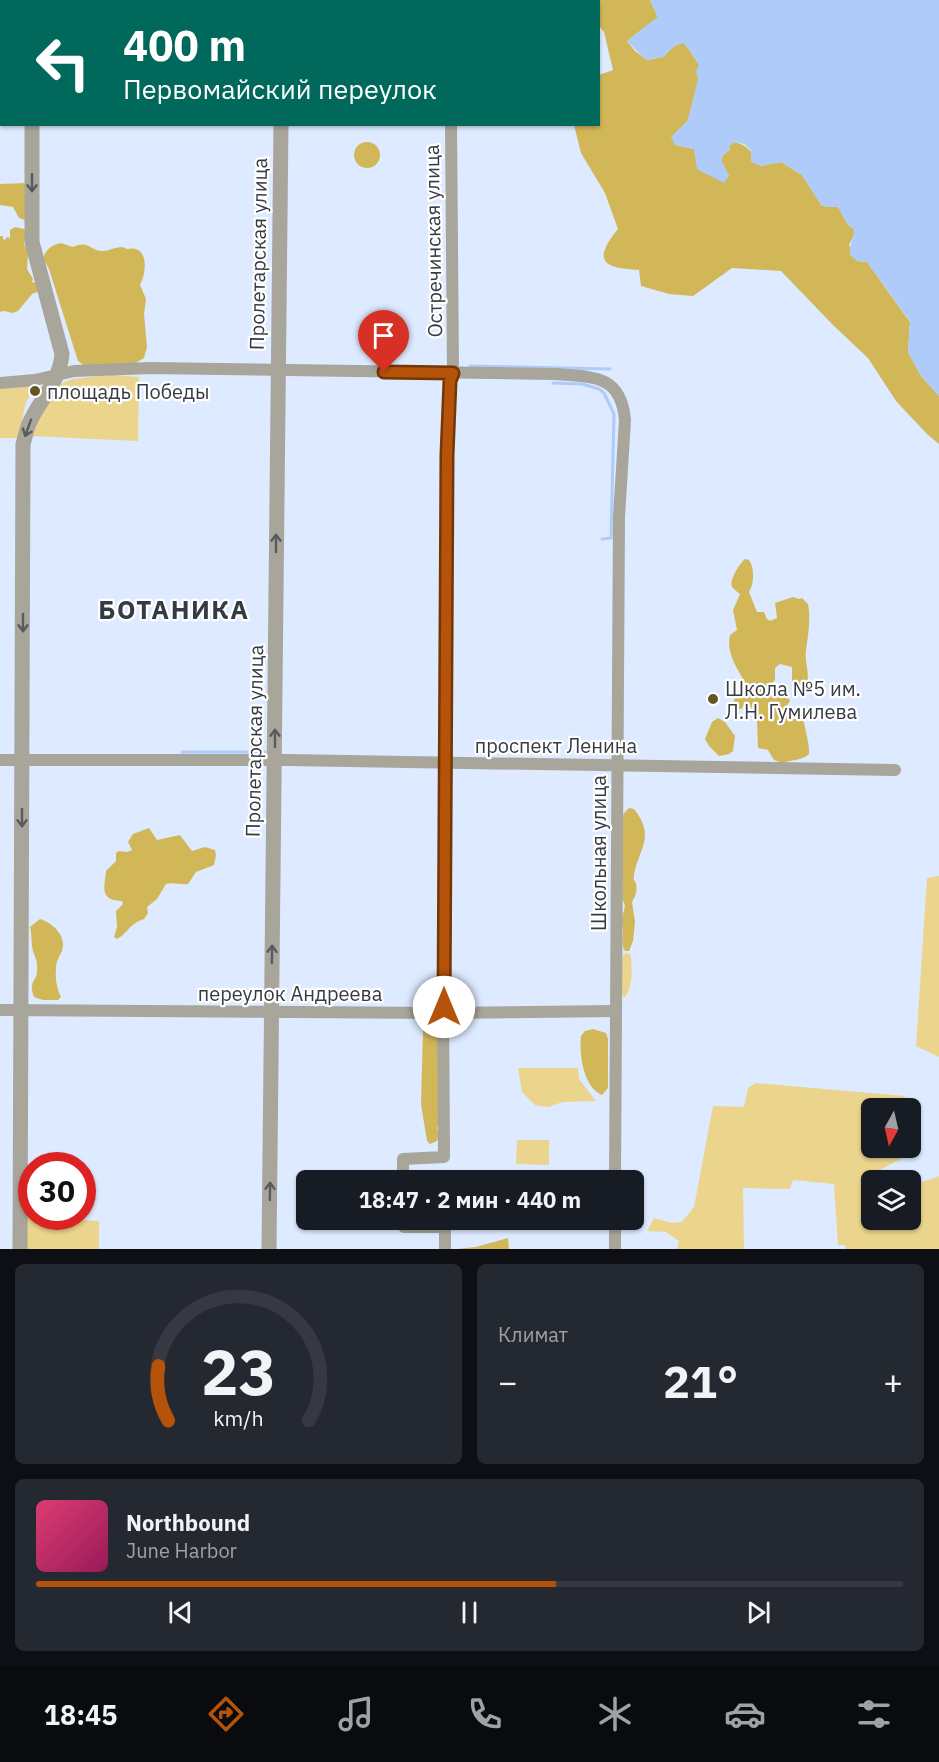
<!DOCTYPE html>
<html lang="ru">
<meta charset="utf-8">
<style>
:root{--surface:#171b24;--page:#242831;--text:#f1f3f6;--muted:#9ea1a6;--line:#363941;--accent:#b45309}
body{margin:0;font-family:"IBM Plex Sans",sans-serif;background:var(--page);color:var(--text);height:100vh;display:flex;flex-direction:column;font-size:22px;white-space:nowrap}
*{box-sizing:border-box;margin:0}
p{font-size:20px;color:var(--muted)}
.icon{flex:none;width:33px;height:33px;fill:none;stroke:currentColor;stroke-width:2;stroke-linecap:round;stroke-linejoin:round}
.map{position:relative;height:1249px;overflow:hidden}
.side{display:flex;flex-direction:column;gap:15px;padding:15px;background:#0d0f14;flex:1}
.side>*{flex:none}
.top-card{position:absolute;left:0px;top:0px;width:600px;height:126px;box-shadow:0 2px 4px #0004;background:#00695c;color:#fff;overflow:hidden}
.needle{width:39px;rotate:188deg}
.tools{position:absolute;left:861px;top:1098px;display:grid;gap:12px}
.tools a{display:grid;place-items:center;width:60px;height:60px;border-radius:9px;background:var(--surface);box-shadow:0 2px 4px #0004;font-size:30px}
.speed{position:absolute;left:18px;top:1152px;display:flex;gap:12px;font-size:30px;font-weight:700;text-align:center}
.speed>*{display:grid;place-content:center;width:78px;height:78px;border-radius:50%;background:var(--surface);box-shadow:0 2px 4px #0004;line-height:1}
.speed .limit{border:9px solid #d22;background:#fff;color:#111}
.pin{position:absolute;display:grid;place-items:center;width:51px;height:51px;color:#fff;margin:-62px -26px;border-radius:50% 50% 50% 0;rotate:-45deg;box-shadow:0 0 6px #0007}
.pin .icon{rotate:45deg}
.me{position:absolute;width:66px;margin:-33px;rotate:0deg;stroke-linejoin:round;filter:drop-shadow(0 0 4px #0008)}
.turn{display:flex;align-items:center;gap:21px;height:126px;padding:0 24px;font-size:27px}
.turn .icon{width:78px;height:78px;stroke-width:2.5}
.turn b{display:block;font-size:42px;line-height:51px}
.big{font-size:45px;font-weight:700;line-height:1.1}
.side .card{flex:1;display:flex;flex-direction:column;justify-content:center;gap:9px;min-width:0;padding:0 21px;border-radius:9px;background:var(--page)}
.side .dial{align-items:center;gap:0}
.dial svg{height:156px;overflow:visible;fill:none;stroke:var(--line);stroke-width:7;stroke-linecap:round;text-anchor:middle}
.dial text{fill:var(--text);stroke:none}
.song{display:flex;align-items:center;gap:18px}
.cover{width:72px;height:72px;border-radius:9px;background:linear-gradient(135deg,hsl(340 70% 55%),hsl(330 70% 35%))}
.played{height:6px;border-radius:3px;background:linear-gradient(90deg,var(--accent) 60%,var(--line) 60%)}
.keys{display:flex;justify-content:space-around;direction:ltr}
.heat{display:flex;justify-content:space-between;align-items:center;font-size:33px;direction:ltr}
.side .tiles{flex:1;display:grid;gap:15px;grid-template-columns:1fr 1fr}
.card:last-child{grid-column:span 2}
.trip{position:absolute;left:296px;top:1170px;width:348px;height:60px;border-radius:9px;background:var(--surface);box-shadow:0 2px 4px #0004;font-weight:700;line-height:60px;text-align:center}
.tab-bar{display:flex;height:96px;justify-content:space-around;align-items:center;background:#090b0e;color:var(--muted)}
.tab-bar .icon{width:42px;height:42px}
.tab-bar .on{color:var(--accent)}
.tab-bar b{font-size:27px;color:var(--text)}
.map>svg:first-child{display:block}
.green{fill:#ebd58c}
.forest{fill:#d2b758}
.water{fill:#aecbf9}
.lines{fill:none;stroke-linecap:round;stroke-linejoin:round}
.stream{stroke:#aecbf9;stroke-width:3}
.minor{stroke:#a8a59b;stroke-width:12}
.tertiary{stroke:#a8a59b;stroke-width:15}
.oneway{stroke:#585b5d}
.route-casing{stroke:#753606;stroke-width:15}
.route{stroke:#b45309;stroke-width:10}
.poi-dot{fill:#645522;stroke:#fff;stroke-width:2}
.labels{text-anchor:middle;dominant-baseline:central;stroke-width:4.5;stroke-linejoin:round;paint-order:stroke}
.street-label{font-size:20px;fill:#363b43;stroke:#fff}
.poi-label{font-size:20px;fill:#363b43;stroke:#fff;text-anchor:start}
.district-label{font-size:26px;font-weight:bold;letter-spacing:1.5px;fill:#363b43;stroke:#fff}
</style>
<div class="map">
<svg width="939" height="1249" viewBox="0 0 939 1249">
<rect width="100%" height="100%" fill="#ddeaff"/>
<g class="green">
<polygon points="112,375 139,377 138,441 30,436 56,386 72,379"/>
<polygon points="31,386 33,391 26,402 18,438 0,438 0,387"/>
<polygon points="939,876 939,1057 916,1046 927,878"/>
<path d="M626 953 630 954C633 966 633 989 624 998 617 987 622 968 623 955Z"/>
<polygon points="518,1068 578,1068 579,1079 596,1101 563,1102 548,1107 535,1105 522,1092"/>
<polygon points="756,1083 904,1096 916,1114 911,1114 910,1108 872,1108 872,1148 907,1148 904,1157 880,1170 876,1180 872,1180 872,1220 910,1220 911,1189 914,1185 939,1176 939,1249 846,1249 845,1245 838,1245 834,1184 793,1180 790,1189 743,1188 744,1249 677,1249 679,1241 666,1232 647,1231 654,1218 672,1223 682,1222 694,1207 713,1106 744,1107 748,1088"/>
<polygon points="517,1140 549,1140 549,1165 516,1164"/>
<polygon points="25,1217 99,1221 99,1249 24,1249"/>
</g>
<g class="forest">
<path d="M571 0H650L658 17 627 41 635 51 647 60 663 57 673 47 683 42 688 48 699 65V78L688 120 675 145 694 149 729 176 721 160 723 155 730 150 729 146 734 142C749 145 753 154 761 166L781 162 802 175 822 206 838 207 848 225 854 229V235L849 245 857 261 867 262 910 322 908 352 921 376 939 396V444L927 434 896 401 868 358 833 325 781 271 732 268 693 296 669 294 641 286 639 270C601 268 593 260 618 229L605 193 581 153 574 125 598 124 599 75 613 70 604 32 599 26 598 2H569Z"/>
<circle cx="367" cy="155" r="13"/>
<polygon points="26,183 25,220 19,218 13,207 0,205 0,184"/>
<polygon points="15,227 24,229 26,232 24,244 28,253 27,269 33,279 32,282 36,283 40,291 32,294 18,311 13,313 4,311 0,312 0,236 3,236 3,239 5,240 7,237 10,238 10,230"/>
<path d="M61 243 73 247C89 240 89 250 102 251 109 251 115 247 122 247L127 249C149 244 147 272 140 285L146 299 144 314 147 347 144 358 134 364 85 366 78 361 49 269 43 258C47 249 51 245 61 243Z"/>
<path d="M745 559 749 560C755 568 754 584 749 592L757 612H764L767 619 770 621 777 618 775 603 793 597 799 599 802 598 808 604C811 619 808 635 806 650 804 663 811 672 806 688H796L792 683V667L780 664 775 668V680L764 692 770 694 776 688 786 694 790 701 785 708 789 712 794 709 808 707 811 709 810 712C808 715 805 717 804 720 803 723 810 743 809 754 802 761 792 759 783 763L774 760 768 750 758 748 757 721 750 705 745 704 741 709H738L733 703 737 692 742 690 748 691 749 685 745 683C737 667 726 654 730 635L737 630 733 610 740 594C738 592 734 590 732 587 729 580 739 564 745 559Z"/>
<polygon points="718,718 725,722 735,736 733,751 729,754 719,756 709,746 705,739 712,722"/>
<path d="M629 808 634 809C656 837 639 848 634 875 633 882 635 879 636 884 638 890 635 897 632 902L635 922 633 941 629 951H625C619 942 626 932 621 922L625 906 620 892 623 881 621 876 623 833 620 827 624 813Z"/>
<path d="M149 828 157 840 180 835 192 851 205 847 215 850 216 855 214 865 196 872 188 884C180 885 174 882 166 884L157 899 147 907 148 913 144 919C129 924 127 934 117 939L114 937 117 927 116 911 123 904 122 901C100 900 104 889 106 871L116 861V853L119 851 127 852 132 850 128 842 133 834Z"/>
<path d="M40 919C53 923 67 936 62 951 59 957 56 962 56 969 55 979 57 989 61 997L58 1000H43L34 997C28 979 37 983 37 970 38 962 35 957 33 951 31 943 32 934 30 927Z"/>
<path d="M427 1025 435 1026 441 1032 439 1094C436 1106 443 1117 437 1128L439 1135 437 1141 430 1144 427 1141 421 1104 423 1031Z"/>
<path d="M593 1029 606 1033 608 1039V1088L602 1095C583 1087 579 1054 581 1036L585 1031Z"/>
<polygon points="508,1238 509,1249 456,1249 476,1247"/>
</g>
<path class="water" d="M650 0H939V396L921 376 908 352 910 321 867 262 857 261 850 255C849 244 854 239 854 229L848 225 838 207 822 206 802 175 781 162 761 166 751 162V150L744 144 734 142 729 146 730 150 723 155 721 160 729 176 724 183 697 169 694 149 675 145 671 137 688 120 698 79 696 71 699 65 688 48 683 43 673 47 663 57 646 60 627 41 658 17Z"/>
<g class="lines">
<g class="stream">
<polyline points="470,366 610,369"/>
<polyline points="553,383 582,384 599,389 604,393 614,414 611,538 602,539"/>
<polyline points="182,752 265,752"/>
</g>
<g class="minor">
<polyline points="432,0 433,2"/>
<polyline points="0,38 2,38"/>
<path d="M0 383 35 380 74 371 150 368 554 374C592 377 621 374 625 420L619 517 615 1180"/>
<polyline points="0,760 289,760 895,770"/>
<polyline points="0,1010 445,1013 616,1011"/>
<polyline points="403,1180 403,1159 444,1157 443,998 447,455 450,381 453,373 451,124"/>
<polyline points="404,1220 404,1227 445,1227 445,1249"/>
<polyline points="615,1249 615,1220"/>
</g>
<g class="tertiary">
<polyline points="32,2 32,0"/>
<polyline points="283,2 283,0"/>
<path d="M20 1249 23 444C25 438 26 432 28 426 38 401 60 382 62 354L32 242V124"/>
<polyline points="269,1249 281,124"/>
</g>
</g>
<defs><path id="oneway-shaft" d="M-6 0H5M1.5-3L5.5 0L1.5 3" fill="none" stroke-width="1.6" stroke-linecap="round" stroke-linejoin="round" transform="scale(1.5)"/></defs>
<g class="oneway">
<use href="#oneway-shaft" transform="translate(32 183) rotate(90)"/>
<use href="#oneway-shaft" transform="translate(28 428) rotate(110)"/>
<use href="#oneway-shaft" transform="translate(276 543) rotate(-90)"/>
<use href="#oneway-shaft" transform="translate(23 623) rotate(90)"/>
<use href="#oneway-shaft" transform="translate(275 738) rotate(-90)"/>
<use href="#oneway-shaft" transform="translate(22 818) rotate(90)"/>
<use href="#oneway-shaft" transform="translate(272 954) rotate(-89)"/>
<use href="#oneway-shaft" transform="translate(270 1191) rotate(-89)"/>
</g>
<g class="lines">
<g class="route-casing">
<polyline id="route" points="384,372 453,373 450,381 447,455 444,1007"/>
</g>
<use href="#route" class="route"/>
</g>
<g class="poi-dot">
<circle cx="35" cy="391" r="6"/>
<circle cx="713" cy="699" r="6"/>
</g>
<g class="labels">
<g class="street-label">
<text transform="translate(433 241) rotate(-91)">Остречинская улица</text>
<text transform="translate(258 254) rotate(-89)">Пролетарская улица</text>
<text transform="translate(254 741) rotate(-89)">Пролетарская улица</text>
<text x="556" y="745">проспект Ленина</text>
<text transform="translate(598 853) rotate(-90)">Школьная улица</text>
<text x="290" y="993">переулок Андреева</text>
</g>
<g class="poi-label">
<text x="47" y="391">площадь Победы</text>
<text x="725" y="688">Школа №5 им.<tspan x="725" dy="23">Л.Н. Гумилева</tspan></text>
</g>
<g class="district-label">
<text x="174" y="609">БОТАНИКА</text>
</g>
</g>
</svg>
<div class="tools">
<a><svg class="needle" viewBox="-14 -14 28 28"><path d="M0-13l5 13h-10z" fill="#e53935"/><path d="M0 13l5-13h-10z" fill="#9ea1a6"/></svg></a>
<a><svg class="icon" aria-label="layers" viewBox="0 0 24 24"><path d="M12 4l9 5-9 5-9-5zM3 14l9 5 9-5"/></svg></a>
</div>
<div class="speed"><div class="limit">30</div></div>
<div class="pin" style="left:384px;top:372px;background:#d93025"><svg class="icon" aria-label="arrive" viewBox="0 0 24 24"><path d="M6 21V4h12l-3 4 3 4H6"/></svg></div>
<svg class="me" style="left:444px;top:1007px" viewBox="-20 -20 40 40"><circle r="19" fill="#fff"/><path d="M0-13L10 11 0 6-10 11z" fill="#b45309"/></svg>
<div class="trip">18:47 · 2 мин · 440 m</div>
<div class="top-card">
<div class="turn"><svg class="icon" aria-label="left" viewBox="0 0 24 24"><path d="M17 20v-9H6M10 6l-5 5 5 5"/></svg><div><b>400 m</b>Первомайский переулок</div></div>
</div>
</div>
<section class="side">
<div class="tiles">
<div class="card dial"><svg viewBox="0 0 100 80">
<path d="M14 69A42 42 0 1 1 86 69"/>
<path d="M14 69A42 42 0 0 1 9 41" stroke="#b45309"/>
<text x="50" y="56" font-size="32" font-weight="700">23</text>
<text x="50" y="72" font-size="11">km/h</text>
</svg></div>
<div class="card"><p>Климат</p>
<div class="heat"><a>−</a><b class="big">21°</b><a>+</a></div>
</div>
<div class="card">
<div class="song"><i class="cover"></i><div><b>Northbound</b><p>June Harbor</p></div></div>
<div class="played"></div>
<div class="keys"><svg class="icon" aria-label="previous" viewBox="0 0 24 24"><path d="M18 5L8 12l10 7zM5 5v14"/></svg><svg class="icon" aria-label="pause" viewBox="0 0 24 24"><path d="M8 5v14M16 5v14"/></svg><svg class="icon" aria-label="next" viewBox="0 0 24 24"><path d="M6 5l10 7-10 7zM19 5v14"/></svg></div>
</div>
</div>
</section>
<nav class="tab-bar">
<b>18:45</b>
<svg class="icon on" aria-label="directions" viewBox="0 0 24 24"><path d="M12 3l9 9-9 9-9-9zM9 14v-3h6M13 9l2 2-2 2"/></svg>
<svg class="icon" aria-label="music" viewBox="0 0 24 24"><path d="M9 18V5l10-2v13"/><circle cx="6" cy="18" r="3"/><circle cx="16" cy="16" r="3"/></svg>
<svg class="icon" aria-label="phone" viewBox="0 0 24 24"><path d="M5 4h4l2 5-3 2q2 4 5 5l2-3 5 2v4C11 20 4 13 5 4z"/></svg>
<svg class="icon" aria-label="climate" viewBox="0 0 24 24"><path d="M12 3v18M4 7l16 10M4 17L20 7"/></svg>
<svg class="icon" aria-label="car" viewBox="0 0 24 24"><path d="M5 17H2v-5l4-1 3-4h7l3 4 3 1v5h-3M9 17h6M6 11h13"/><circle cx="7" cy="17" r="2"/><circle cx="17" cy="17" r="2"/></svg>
<svg class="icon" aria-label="filters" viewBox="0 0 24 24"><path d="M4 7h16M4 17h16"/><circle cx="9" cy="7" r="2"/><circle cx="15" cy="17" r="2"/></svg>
</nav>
